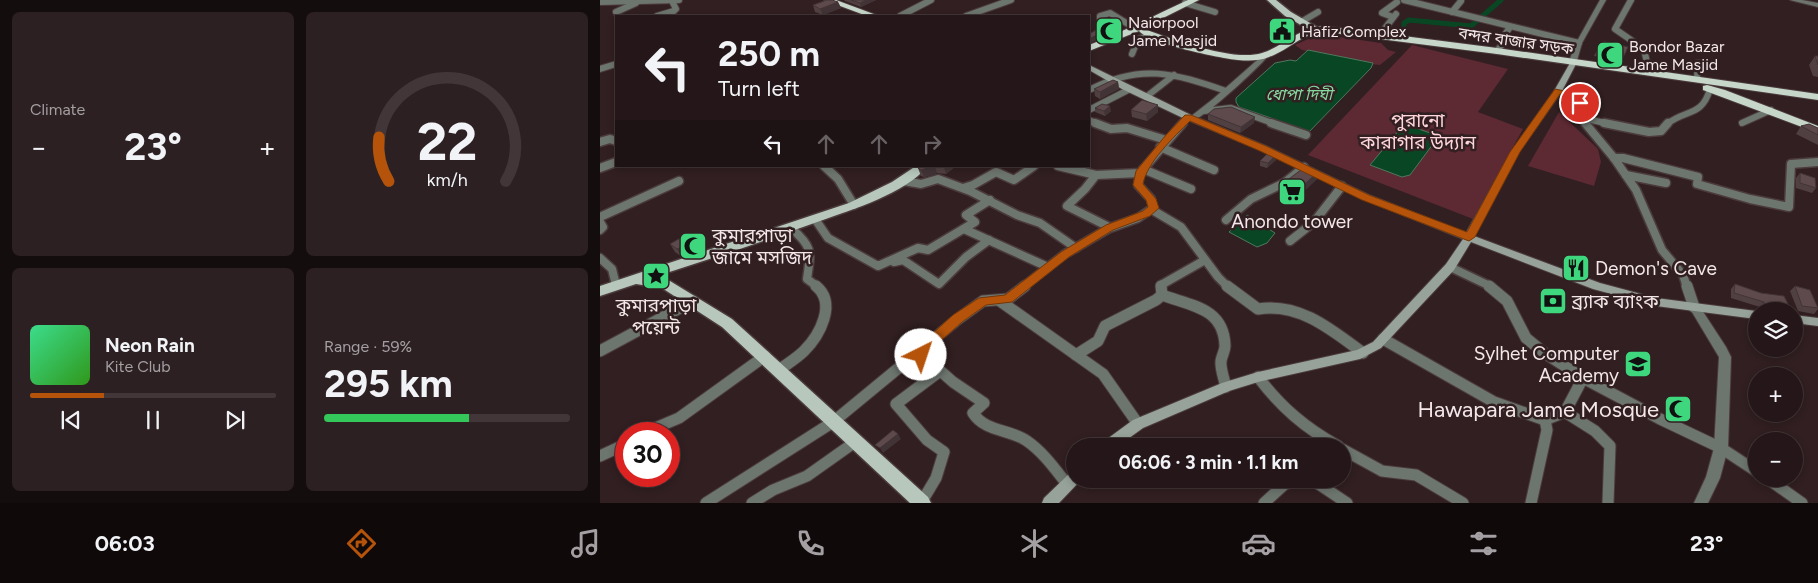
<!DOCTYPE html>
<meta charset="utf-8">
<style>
:root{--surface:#251719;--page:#2d2022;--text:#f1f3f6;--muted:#a39fa2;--line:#423638;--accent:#b45309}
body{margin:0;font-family:Figtree,"Noto Sans Bengali",sans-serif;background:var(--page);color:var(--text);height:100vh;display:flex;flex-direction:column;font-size:19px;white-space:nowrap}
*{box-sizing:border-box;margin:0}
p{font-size:16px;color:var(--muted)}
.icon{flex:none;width:28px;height:28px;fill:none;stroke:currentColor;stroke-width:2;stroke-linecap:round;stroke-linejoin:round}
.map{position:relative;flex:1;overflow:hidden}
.side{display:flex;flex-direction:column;gap:12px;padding:12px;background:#140d0e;width:600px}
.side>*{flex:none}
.hud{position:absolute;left:15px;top:15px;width:475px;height:152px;border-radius:0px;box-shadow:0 2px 8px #0003,0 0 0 1px var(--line);background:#251719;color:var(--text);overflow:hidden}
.controls{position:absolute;left:1148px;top:302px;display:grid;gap:10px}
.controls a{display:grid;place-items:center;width:55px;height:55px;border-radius:50%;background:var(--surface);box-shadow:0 2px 8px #0003,0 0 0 1px var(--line);font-size:25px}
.speed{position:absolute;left:15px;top:422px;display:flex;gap:10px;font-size:25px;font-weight:700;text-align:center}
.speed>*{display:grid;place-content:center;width:65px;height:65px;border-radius:50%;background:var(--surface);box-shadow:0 2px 8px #0003,0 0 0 1px var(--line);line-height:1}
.speed .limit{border:8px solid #d22;background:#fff;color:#111}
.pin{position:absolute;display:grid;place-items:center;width:42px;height:42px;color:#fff;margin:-21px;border:2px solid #fff;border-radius:50%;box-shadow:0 1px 5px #0007}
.me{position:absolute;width:55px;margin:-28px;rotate:41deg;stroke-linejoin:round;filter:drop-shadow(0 0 4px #0008)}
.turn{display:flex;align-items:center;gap:18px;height:105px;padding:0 20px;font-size:22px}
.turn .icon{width:65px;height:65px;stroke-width:2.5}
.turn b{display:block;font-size:35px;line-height:42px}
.lanes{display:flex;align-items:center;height:48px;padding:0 20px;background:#0003;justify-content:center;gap:25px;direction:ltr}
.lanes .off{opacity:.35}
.big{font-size:38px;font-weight:700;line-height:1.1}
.side .widget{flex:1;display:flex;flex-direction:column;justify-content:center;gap:8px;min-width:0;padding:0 18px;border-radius:8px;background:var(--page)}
.side .dial{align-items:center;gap:0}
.dial svg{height:130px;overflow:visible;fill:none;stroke:var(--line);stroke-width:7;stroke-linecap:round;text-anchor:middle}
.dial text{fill:var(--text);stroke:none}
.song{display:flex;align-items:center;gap:15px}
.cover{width:60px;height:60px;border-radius:8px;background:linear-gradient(135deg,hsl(150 70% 55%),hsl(110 70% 35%))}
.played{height:5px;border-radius:2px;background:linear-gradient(90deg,var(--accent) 30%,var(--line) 30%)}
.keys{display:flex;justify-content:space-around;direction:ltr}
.heat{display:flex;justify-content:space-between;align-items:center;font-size:28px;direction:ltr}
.charge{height:8px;border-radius:4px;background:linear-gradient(90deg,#34c759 59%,var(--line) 0)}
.side .tiles{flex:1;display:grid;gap:12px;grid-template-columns:repeat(2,1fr)}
.trip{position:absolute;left:466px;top:438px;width:285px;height:50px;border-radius:25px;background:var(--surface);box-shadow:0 2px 8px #0003,0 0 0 1px var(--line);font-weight:700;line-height:50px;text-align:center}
.menu{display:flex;height:80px;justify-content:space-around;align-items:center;background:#0f090a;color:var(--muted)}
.menu .icon{width:35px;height:35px}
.menu .selected{color:var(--accent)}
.menu b{font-size:22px;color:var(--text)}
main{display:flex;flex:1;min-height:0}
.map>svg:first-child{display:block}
.green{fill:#5d2933}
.water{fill:#094724;stroke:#50775f}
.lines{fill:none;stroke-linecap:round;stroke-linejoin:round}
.canal{stroke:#094724;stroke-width:5}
.minor-far2-casing{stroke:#4c3b3d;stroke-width:8}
.minor-far1-casing{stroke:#4c3b3d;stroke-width:11}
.minor-casing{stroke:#4c3b3d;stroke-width:13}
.tertiary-casing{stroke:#4c3b3d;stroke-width:2}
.secondary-casing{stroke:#4c3b3d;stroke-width:2}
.primary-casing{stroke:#4c3b3d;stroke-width:3}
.trunk-casing{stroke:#4c3b3d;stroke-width:2}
.minor-far2{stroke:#6d756f;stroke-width:6}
.minor-far1{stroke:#6d756f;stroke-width:8}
.minor{stroke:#6d756f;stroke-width:11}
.tertiary{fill:#6d756f;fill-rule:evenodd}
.secondary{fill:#97a39a;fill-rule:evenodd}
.primary{fill:#b7c7bb;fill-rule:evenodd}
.trunk{fill:#c6d7ca;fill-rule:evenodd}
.wall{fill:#514042}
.shaded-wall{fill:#423436}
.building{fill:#5e4a4d;stroke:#423436}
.route{fill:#b45309;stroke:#753606}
.labels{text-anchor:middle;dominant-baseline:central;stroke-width:5;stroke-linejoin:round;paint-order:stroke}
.far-poi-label{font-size:16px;fill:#f4e7e9;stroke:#311f21;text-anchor:start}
.far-street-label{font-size:16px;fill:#f4e7e9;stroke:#311f21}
.far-water-label{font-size:16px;font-style:italic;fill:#86d89e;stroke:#311f21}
.park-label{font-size:19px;fill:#ffd6db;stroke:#311f21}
.poi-label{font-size:19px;fill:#f4e7e9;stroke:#311f21;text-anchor:start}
.near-poi-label{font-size:22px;fill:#f4e7e9;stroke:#311f21;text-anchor:end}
</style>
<main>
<section class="side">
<div class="tiles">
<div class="widget"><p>Climate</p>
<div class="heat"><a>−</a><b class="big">23°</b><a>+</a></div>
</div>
<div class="widget dial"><svg viewBox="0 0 100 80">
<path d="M14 69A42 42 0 1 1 86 69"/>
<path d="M14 69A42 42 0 0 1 8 42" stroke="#b45309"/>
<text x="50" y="56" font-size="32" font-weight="700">22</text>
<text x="50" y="72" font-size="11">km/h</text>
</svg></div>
<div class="widget">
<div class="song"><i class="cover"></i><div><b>Neon Rain</b><p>Kite Club</p></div></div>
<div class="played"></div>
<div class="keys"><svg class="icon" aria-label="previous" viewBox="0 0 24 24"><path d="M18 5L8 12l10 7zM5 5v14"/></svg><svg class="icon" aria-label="pause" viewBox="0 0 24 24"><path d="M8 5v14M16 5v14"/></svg><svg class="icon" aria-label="next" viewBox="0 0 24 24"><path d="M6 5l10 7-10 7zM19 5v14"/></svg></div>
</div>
<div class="widget"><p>Range · 59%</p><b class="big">295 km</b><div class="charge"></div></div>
</div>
</section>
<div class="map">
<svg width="1218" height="503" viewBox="0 0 1218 503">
<rect width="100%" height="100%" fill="#311f21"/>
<g class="green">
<polygon points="719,34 781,43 788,50 796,52 780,65 760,63 702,50 695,45"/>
<polygon points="812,45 908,69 878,112 923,129 873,219 708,155"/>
<polygon points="959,112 998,149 1001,162 994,186 928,166"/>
</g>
<g class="water">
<polygon points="708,50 773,63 771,68 706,135 671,118 639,107 636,102 636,98 675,63 690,60 696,61"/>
<polygon points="804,124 839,136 810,175 802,177 770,165"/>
<polygon points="647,215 675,233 667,243 657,247 629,232"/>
</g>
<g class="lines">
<polyline class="canal" points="804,37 804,23 809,20 871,26 901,0"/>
<g class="minor-far2-casing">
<g id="minor-far2">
<polyline points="804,0 979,43"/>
<polyline points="1031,0 1015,29 1044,49 1049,72"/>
<polyline points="0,2 79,0"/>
<polyline points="585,3 615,12"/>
<polyline points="16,12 36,3"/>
<polyline points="852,12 861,1"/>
<polyline points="57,16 74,11 76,9 72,1"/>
<polyline points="300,16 331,0"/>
<polyline points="366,16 411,0"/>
<polyline points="793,17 782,13 797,2"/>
<polyline points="500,18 500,16 510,13 528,24 539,27"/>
<polyline points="701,22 718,12"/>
<polyline points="779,36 796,14"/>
<polyline points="897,51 907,38 904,36 910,27"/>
<polyline points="532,54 538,39 551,35"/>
<polyline points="0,69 16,64"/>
<polyline points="1097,79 1098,63"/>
<path d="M489 90C541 63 573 73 626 91"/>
<polyline points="958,91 978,97 982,118 986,124"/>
<polyline points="546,97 574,75"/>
<polyline points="489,110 530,89"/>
<polyline points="604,111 631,108 675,124"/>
<polyline points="982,118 1010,124"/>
<polyline points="489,120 498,124"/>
<polyline points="1142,123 1171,110"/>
<polyline points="582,124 588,117"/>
<path d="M1067 124C1086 109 1102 117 1110 89"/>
</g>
</g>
<g class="minor-far1-casing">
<g id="minor-far1">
<polyline points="495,123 511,129 527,128 566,140"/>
<polyline points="671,123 706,135"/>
<polyline points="985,123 1014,158 1036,190 1062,250 1083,275 1087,287"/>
<polyline points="1004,123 1049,132 1061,131 1068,123"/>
<polyline points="0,142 10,139 16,141"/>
<polyline points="560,147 614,170"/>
<polyline points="1014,158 1023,158 1098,177 1097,184 1150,199 1189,207 1191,164 1218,162"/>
<polyline points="224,166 238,179 254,205"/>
<polyline points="458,166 496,175"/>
<polyline points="0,168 16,162"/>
<polyline points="543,169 591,189"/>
<polyline points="540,173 538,185 551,199 554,211 581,227 618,277 628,287"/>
<polyline points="1026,175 1066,183"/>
<polyline points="304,181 321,184 338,179 370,191 417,215 440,223 476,248"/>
<polyline points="363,188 373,185 396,172 414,180 434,166"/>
<polyline points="0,217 79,181"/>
<polyline points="215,219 228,238 278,266 318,248 328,250 375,222 366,215 390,200"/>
<polyline points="626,220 651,199 684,183 704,167"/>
<polyline points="0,222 3,227 0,230"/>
<path d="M191 228C213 247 211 251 207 279L218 287"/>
<polyline points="510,228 538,218 553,208"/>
<polyline points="364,229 448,267"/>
<polyline points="690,241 714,222 742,186"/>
<polyline points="0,258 12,269 16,285"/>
<polyline points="294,262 303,260 339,284 366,257 389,240"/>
<polyline points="850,267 892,287"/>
<polyline points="423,287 465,254 508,229 509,227 467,206 485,189 496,175 540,173 583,123"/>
<polyline points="561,287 561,285 605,260"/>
</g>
</g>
<g class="minor-casing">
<g id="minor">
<path d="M627 286 658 309C699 302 732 330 763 353"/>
<polyline points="889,286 907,301 926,338 943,352 983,378 1060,419 1121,448 1156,471"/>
<polyline points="1087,286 1094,307"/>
<path d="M562 295C592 306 624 308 625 346 625 351 622 355 621 361 620 368 624 379 626 387"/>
<polyline points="400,301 503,374 538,424"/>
<polyline points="783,339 894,402 945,420 965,412 983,378"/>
<polyline points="0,351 93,301"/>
<path d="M319 352 353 382 384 403 373 413C385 432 410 429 427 441 443 452 455 469 467 484"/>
<polyline points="476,355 498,341 505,326 556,300 562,295 561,286"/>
<path d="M179 370C187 364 197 358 204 351 220 335 237 303 216 286"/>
<path d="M658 377C681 407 705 428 738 446"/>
<polyline points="965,412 995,431 1010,446 1008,503"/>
<polyline points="41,434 79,418 165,356"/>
<polyline points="742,449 782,471 816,475 863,503"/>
<polyline points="0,456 26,444"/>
<polyline points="711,479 747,503"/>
<polyline points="1168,479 1202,503"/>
<polyline points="106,503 233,422 358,319 383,301 408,299 425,286"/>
<polyline points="152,503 173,490 207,476 255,442"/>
<polyline points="321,503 336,478 344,452 327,440 296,404 340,371"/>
<polyline points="664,503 685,484 701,479"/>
<polyline points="931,503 947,430 945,420"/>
</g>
</g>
<g class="tertiary-casing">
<g id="tertiary">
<polygon points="1000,0 1006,0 982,43 976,64 970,65 968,64 976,43"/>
<polygon points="1190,0 1202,0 1218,3 1218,7"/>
<path d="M663 55 668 56C659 67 601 122 590 121V117L613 99Z"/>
<polygon points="1094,303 1098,304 1126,347 1131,357 1128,448 1120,478 1108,503 1094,503 1106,477 1114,448 1119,357 1089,307 1090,304"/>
</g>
</g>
<g class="secondary-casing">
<g id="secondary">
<polygon points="970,63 976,64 962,91 919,152 874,236 1000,283 1056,298 1156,311 1156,319 1056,306 993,289 871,242 854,270 781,348 760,359 658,382 629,391 543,428 518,446 502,446 503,442 533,420 622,383 658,372 757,350 773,342 846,264 863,239 763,199 660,150 585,119 522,89 489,70 489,65 591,115 666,146 769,195 866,233 911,152 954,91"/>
<polygon points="1194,315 1218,318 1218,326 1194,323"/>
<polygon points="475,471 475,479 481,479 480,481 459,503 442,503 444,498 470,473"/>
</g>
</g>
<g class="primary-casing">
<g id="primary">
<polygon points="667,0 676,0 691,12 717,27 717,36 711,36 710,30 685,16"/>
<path d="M316 166H328C304 194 254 209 220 221 165 241 110 259 54 277L70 281 132 319 328 497 331 503H310L122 327 62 288 36 284 0 296V286L249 203 292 182Z"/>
</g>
</g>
<g class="trunk-casing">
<g id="trunk">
<polygon points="224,0 236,0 279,16 267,16"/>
<path d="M588 0H599L547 26V30C575 40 634 62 662 53 686 45 697 28 725 26L897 48 1218 94V100L897 54 725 32C702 33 689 50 669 57 659 61 649 61 638 60 619 58 551 44 539 31L489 51V45C523 32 555 15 588 0Z"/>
<polygon points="1107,85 1125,90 1218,126 1218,133 1103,90 1103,86"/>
</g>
</g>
<use href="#minor-far2" class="minor-far2"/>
<use href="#minor-far1" class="minor-far1"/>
<use href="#minor" class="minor"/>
<use href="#tertiary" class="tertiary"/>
<use href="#secondary" class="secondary"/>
<use href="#primary" class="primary"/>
<use href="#trunk" class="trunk"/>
</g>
<g class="wall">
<polygon points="244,0 276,0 261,7 245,1"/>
<polygon points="238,2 241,8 223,15 215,12 213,5"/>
<polygon points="1028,47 1022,61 1019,60 1018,63 1012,63 1012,59 994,56 997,50"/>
<polygon points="1215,56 1218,56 1218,77 1213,76 1209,65"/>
<polygon points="518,82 519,89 500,99 495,96 494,89"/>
<polygon points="558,105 558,112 547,121 532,117 531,110"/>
<polygon points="495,108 511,111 505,116 495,112"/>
<polygon points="608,114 654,123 640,133 608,120"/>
<polygon points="1201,126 1218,128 1218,145 1196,134"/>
<polygon points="676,160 667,168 660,166 660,161"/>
<polygon points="320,166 356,166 346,174 337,173 324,177 321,176 318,168"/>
<polygon points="1200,173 1216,188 1212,193 1196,188 1196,178"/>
<polygon points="717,179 697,198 683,193 684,186 685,185 685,182"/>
<polygon points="70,244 105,249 82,257 75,252"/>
<polygon points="1135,284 1190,308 1187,311 1172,311 1160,309 1160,307 1131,298 1131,289"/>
<polygon points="1195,286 1218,307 1218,309 1214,314 1198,311 1190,291"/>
</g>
<g class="shaded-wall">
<polygon points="266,0 276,0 261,7 260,3"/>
<polygon points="238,2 241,8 223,15 220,9"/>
<polygon points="519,24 519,29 489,44 489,39"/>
<polygon points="518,82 519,89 500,99 500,92"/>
<polygon points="558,105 558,112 547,121 546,114"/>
<polygon points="510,106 511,111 505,116 504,111"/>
<polygon points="655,117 654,123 640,133 641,127"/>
<polygon points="676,155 676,160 667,168 668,163"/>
<polygon points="333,166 335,166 337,173 324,177 321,170"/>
<polygon points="344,166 356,166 346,174 344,167"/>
<polygon points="718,172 717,179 697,198 697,191"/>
<polygon points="100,241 105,249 82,257 77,249"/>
<polygon points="298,434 301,439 283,453 280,448"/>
</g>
<g class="building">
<polygon points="227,0 232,0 238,2 220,9 213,5"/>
<polygon points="251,0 266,0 260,3"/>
<polygon points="510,22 519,24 489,39 489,34"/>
<polygon points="1004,41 1028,47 1025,54 1020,54 1021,57 1015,56 1015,53 997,50"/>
<polygon points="1215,56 1218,56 1218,65"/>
<polygon points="513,80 518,82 500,92 494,89"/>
<polygon points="542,100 558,105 546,114 531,110"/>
<polygon points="502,104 510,106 504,111 495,108"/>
<polygon points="631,107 655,117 641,127 608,114 614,109"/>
<polygon points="1209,124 1218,128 1218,135 1201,126"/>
<polygon points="669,152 676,155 668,163 660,161"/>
<polygon points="320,166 333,166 321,170 318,168"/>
<polygon points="706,166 718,172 697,191 684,186 688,183 685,182"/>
<polygon points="1200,173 1215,178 1216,188 1200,183"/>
<polygon points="89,233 100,241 77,249 70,244"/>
<polygon points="1135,284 1161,293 1184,296 1190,308 1164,304 1164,302 1134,293"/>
<polygon points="1195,286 1210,290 1218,308 1202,306"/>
<polygon points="293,430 298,434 280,448 275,445"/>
</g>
<path class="route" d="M955 89 979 94 984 103 977 105 973 98 960 94 920 152 875 237 869 241 762 200 660 151 590 121C574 137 547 162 543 184L556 199 559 208 550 216 513 230 469 257 412 302 386 305 362 322 327 353 326 358C319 361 315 359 312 352L353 315 379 298 405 295 461 252 506 225 543 211 548 207 546 200 533 185 536 171 566 135 585 115H591L666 146 769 195 867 232 910 152Z"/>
<defs>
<g id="mosque-square" transform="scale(1.4375)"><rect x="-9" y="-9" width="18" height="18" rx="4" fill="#3fd77d" stroke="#311f21"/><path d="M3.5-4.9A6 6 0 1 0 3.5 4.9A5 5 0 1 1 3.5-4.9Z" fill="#111"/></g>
<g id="civic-square" transform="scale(1.4375)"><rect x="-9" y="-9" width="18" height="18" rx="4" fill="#3fd77d" stroke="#311f21"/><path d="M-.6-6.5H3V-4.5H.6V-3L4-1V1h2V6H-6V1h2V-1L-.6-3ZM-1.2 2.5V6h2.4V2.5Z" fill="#111"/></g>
<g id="supermarket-square" transform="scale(1.4375)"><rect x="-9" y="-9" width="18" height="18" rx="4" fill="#3fd77d" stroke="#311f21"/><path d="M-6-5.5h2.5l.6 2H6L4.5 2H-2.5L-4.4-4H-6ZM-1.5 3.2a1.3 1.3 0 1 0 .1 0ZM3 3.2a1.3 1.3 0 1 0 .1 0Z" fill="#111"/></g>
<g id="restaurant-square" transform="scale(1.4375)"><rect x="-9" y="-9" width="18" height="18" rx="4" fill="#3fd77d" stroke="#311f21"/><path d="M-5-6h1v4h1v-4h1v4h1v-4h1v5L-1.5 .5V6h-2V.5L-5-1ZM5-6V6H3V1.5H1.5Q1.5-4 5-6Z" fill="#111"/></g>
<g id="sight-square" transform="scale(1.4375)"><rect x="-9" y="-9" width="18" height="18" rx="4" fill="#3fd77d" stroke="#311f21"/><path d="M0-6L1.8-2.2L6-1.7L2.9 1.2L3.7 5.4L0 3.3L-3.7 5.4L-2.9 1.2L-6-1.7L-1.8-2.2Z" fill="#111"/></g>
<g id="bank-square" transform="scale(1.4375)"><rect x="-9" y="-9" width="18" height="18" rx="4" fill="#3fd77d" stroke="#311f21"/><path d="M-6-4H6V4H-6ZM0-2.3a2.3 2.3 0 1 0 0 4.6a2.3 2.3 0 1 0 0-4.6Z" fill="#111"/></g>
<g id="university-square" transform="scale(1.4375)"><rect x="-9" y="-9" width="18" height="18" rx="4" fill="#3fd77d" stroke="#311f21"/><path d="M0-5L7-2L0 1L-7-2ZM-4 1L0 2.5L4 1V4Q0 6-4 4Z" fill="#111"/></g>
</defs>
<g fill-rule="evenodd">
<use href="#mosque-square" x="509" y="31"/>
<use href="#civic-square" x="682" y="31"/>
<use href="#mosque-square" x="1010" y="55"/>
<use href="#supermarket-square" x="692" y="192"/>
<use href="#mosque-square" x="93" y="246"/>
<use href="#restaurant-square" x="976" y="268"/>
<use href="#sight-square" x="56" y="276"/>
<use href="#bank-square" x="953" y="301"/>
<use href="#university-square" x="1038" y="364"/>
<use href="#mosque-square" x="1078" y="409"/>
</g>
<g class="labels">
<g class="far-poi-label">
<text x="528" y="22">Naiorpool<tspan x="528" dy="18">Jame Masjid</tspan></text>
<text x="701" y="31">Hafiz Complex</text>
<text x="1029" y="46">Bondor Bazar<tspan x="1029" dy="18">Jame Masjid</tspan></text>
</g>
<g class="far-street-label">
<text transform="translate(916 41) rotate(8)">বন্দর বাজার সড়ক</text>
</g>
<g class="far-water-label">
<text x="699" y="94">ধোপা দিঘী</text>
</g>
<g class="park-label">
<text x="818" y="120">পুরানো<tspan x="818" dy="22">কারাগার উদ্যান</tspan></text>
</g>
<g class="poi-label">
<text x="692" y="221" text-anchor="middle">Anondo tower</text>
<text x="112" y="235">কুমারপাড়া<tspan x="112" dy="22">জামে মসজিদ</tspan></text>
<text x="995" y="268">Demon's Cave</text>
<text x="972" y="301">ব্র্যাক ব্যাংক</text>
<text x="56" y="305" text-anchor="middle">কুমারপাড়া<tspan x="56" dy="22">পয়েন্ট</tspan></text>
<text x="1019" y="353" text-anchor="end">Sylhet Computer<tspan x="1019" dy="22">Academy</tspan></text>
</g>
<g class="near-poi-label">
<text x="1059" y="409">Hawapara Jame Mosque</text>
</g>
</g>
</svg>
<div class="controls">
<a><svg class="icon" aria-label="layers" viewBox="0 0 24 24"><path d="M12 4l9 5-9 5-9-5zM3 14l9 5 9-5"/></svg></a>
<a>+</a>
<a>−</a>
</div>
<div class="speed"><div class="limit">30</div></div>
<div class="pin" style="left:980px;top:103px;background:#d93025"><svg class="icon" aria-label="arrive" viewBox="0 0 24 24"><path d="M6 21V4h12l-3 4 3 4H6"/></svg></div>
<svg class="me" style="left:321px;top:355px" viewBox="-20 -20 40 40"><circle r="19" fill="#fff"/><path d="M0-13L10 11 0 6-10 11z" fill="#b45309"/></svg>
<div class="trip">06:06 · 3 min · 1.1 km</div>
<div class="hud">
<div class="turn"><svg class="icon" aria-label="left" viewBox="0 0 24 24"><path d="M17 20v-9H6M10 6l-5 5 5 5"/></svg><div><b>250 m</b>Turn left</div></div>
<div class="lanes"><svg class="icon" aria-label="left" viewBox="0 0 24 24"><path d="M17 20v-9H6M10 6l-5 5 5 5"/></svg><svg class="icon off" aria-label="ahead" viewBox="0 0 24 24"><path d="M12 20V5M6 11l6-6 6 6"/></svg><svg class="icon off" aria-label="ahead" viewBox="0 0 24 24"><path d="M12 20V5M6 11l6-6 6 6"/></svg><svg class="icon off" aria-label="right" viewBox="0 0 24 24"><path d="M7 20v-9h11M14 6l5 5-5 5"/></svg></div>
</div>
</div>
</main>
<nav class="menu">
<b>06:03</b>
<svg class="icon selected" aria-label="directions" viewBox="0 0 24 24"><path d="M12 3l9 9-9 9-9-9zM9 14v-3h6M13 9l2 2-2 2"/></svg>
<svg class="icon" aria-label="music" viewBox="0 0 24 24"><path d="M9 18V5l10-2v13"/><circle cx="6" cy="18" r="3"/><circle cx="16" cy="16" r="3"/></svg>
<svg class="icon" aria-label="phone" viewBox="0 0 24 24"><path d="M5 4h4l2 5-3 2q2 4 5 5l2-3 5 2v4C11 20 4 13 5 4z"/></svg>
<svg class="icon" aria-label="climate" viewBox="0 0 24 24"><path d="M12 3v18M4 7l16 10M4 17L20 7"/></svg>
<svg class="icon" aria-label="car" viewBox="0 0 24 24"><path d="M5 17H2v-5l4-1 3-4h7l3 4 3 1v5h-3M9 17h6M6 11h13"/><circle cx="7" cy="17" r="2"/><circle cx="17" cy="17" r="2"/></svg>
<svg class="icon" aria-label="filters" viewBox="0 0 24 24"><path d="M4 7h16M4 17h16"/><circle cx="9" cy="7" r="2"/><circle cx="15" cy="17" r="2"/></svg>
<b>23°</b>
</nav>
